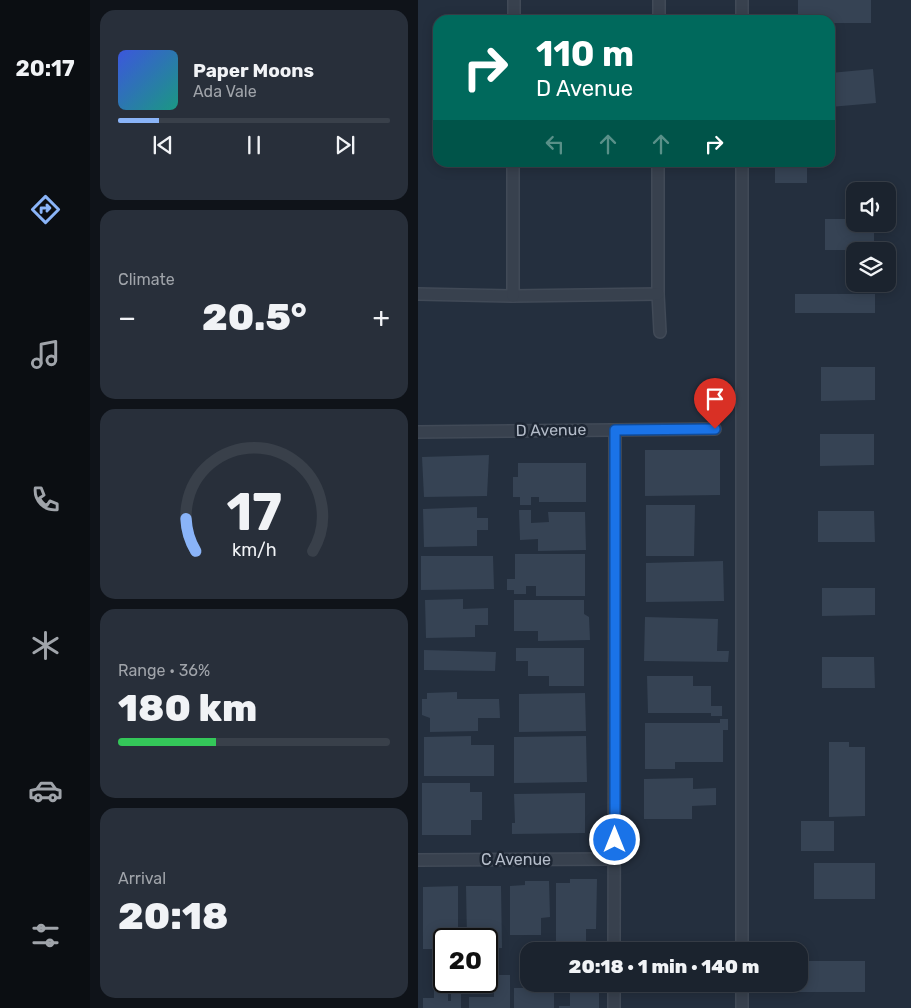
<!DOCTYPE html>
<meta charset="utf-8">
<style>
:root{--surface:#1b232e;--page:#282f3a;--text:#f1f3f6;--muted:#a0a4aa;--line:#39404a;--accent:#8ab4f8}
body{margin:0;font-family:Rubik,sans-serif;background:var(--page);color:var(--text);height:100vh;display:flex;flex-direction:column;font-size:19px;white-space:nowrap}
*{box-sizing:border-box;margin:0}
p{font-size:16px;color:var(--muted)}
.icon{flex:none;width:28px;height:28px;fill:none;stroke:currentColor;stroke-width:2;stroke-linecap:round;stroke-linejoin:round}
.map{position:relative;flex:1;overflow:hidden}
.side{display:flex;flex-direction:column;gap:10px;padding:10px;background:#0f1319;width:328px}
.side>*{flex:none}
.hud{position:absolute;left:15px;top:15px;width:402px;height:152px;border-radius:15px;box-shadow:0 2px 12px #0003,0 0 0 1px var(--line);background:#00695c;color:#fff;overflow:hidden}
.tools{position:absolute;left:428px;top:182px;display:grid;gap:10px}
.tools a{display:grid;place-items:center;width:50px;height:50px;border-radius:10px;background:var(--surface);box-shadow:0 2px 12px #0003,0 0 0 1px var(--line);font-size:25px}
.speed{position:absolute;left:15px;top:928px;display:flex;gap:10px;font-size:25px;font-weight:700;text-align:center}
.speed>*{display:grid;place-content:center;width:65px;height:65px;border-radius:50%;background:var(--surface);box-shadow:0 2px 12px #0003,0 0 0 1px var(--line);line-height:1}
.speed .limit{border:2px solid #111;border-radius:8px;background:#fff;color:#111}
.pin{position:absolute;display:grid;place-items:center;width:42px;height:42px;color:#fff;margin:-51px -21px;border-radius:50% 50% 50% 0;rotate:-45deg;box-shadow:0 0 5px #0007}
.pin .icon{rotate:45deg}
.me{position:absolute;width:55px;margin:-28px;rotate:0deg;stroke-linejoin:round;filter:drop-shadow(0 0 4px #0008)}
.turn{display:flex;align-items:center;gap:18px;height:105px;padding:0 20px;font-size:22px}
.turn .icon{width:65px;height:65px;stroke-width:2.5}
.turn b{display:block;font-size:35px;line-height:42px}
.lanes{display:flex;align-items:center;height:48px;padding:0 20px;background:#0003;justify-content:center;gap:25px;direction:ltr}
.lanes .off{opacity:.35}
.big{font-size:38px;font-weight:800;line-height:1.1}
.side .widget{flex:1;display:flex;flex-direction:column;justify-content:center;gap:8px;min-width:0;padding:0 18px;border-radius:15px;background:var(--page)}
.side .dial{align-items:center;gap:0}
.dial svg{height:130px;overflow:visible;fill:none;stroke:var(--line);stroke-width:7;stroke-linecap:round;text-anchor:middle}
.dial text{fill:var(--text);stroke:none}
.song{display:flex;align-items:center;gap:15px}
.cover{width:60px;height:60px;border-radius:8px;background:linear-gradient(135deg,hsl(230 70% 55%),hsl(170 70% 35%))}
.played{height:5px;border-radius:2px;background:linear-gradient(90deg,var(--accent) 15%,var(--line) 15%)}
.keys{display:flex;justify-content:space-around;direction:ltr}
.heat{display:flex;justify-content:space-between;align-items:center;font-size:28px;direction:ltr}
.charge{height:8px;border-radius:4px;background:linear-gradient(90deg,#34c759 36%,var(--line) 0)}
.trip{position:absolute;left:102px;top:942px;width:288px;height:50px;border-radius:15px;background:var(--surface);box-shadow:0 2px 12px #0003,0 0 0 1px var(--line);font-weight:800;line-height:50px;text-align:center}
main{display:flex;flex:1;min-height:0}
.tabs{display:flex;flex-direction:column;width:90px;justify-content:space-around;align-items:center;background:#0b0e12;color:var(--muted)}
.tabs .icon{width:35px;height:35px}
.tabs .current{color:var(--accent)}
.tabs b{font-size:22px;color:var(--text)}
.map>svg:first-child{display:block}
.building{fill:#364354}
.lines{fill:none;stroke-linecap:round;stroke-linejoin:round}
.lane-casing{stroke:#414a57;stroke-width:14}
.lane{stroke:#38414e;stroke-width:11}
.route-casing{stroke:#114b97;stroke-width:12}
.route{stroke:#1a73e8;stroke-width:9}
.labels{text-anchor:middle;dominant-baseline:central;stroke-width:5;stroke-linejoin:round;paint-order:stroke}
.street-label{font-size:16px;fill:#b4bcc9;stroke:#1d2633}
</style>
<main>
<nav class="tabs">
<b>20:17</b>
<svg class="icon current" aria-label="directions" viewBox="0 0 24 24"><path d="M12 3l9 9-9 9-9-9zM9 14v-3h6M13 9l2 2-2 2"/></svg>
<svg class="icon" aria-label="music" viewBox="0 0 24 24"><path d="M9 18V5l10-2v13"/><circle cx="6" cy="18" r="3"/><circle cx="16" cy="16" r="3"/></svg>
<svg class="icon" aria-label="phone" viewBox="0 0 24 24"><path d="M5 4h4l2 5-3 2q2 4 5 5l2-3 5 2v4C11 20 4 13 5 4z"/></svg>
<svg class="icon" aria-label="climate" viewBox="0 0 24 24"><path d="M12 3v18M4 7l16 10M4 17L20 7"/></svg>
<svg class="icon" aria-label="car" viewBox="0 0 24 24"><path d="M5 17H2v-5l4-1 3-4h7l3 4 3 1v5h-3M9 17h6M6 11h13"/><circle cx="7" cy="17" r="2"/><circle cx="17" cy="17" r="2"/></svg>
<svg class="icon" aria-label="filters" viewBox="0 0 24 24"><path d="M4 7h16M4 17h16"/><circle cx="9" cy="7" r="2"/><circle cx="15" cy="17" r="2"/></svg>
</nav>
<section class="side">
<div class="widget">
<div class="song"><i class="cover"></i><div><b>Paper Moons</b><p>Ada Vale</p></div></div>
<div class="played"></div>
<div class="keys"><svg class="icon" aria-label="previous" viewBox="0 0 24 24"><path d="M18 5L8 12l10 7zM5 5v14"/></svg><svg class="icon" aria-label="pause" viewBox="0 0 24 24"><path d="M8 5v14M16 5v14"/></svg><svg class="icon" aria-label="next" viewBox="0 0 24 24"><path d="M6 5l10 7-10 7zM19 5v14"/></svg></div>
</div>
<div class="widget"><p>Climate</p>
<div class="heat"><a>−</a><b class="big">20.5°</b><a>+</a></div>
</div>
<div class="widget dial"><svg viewBox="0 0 100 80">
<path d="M14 69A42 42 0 1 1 86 69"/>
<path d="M14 69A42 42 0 0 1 8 49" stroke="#8ab4f8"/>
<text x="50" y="56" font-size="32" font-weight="700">17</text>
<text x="50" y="72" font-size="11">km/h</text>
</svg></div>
<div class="widget"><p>Range · 36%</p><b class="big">180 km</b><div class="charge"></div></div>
<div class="widget"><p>Arrival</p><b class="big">20:18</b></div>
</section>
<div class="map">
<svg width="494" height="1008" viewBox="0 0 494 1008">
<rect width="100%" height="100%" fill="#242f3e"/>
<g class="building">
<polygon points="380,0 453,0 453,23 412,23 412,20 380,20"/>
<polygon points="455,69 458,103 412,107 412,73"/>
<rect x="357" y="162" width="32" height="21"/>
<polygon points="407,219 436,219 436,224 456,224 456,250 407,250"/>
<rect x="377" y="294" width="80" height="19"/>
<polygon points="403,367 457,367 457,400 403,401"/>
<polygon points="402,434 456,434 456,465 402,466"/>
<polygon points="227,450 302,450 302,495 227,496"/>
<polygon points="71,455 69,496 6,497 4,457"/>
<polygon points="100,463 168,463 168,502 121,502 121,497 113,497 113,505 102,505 102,497 95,497 95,477 100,477"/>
<polygon points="228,505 277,505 276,556 228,556"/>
<polygon points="59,507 59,518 70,518 70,530 59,530 59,546 6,547 5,509"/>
<polygon points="101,510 113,510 113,523 131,522 130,512 167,512 168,550 120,551 120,539 102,540"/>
<polygon points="400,511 456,511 457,542 400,542"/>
<polygon points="97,554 167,554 167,596 118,596 118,586 108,586 108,594 96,594 96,590 89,590 89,579 97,579"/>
<polygon points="3,556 75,556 76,589 3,590"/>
<polygon points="305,561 306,601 228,602 228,563"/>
<polygon points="404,588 457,588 457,615 404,616"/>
<polygon points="45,599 45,609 70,608 70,625 57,625 57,637 8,638 7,600"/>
<polygon points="96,600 166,600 166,614 171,617 172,640 120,641 120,631 96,631"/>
<polygon points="227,617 300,619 299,651 311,651 310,662 226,661"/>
<polygon points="98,648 166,648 166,686 131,686 131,676 110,676 110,661 98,661"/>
<polygon points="6,650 78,652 77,671 6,670"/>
<polygon points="404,657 456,657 457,688 404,688"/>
<polygon points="229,676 275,676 275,686 293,686 293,706 304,706 304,716 293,716 293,713 230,713"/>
<polygon points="39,692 39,699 81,699 82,718 60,718 60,731 12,732 12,718 4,715 4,699 9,699 9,693"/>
<polygon points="167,693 168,731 101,732 101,694"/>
<polygon points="302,719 310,719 310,730 305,730 305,762 257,762 257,769 227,769 227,723 302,723"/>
<polygon points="53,736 53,745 76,745 76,776 6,776 6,737"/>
<polygon points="168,736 169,782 96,783 96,737"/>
<polygon points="411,742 431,742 431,747 447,747 447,816 411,817"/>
<polygon points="275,778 275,789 298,788 298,805 274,806 274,819 226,819 226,779"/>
<polygon points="4,783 52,783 52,792 64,792 64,820 53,820 53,835 4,835"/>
<polygon points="167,793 167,833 94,834 94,823 97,823 96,794"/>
<rect x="383" y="821" width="33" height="30"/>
<rect x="396" y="863" width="61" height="36"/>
<polygon points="152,879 179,879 178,929 168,929 168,947 151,947 151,941 138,941 138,883 152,883"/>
<polygon points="107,881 131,881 132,917 123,918 123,935 92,935 92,886 107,885"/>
<polygon points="40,886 40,939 26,939 26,955 21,955 21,949 5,949 5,887"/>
<polygon points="48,886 83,886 84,948 69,948 69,939 49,939"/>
<polygon points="381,961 447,961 447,992 380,992"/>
<polygon points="76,975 92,975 92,1008 51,1008 51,997 76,997"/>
<polygon points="16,987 30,987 30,1001 33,1001 33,994 43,994 43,1008 5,1008 5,998 16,998"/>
<polygon points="152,987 181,987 181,1008 141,1008 141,1006 152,1006"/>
<polygon points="96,988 123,988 123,990 136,990 136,1008 96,1008"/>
</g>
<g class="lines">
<g class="lane-casing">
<g id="lane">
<polyline points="324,0 324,20"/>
<polyline points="96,20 96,0"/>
<polyline points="241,20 241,0"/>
<polyline points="240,162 240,294 242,332"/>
<polyline points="324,162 324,951"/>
<polyline points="0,294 95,296 240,294"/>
<polyline points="95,296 95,162"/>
<polyline points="0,432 297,429"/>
<polyline points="0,860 197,859"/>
<polyline points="196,951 197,430"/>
<polyline points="324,984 324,1008"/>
<polyline points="196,1008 196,984"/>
</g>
</g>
<use href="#lane" class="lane"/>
</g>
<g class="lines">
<g class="route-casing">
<polyline id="route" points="197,840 197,430 297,429"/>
</g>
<use href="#route" class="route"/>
</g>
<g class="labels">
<g class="street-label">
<text transform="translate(133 430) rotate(-1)">D Avenue</text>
<text x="98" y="859">C Avenue</text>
</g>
</g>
</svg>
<div class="tools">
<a><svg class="icon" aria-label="sound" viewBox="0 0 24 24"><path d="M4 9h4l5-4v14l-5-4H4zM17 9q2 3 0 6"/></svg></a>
<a><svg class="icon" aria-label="layers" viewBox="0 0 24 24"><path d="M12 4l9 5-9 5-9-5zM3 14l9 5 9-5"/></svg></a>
</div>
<div class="speed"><div class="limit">20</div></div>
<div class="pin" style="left:297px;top:429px;background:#d93025"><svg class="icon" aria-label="arrive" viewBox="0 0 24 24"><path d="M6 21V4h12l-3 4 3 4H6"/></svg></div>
<svg class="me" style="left:197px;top:840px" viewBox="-20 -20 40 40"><circle r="17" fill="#1a73e8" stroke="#fff" stroke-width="3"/><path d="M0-11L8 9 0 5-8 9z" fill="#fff"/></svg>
<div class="trip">20:18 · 1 min · 140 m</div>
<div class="hud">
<div class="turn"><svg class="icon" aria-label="right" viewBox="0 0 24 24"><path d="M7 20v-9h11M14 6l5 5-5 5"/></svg><div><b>110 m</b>D Avenue</div></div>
<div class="lanes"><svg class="icon off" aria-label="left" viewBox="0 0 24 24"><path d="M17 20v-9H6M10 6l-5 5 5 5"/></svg><svg class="icon off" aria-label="ahead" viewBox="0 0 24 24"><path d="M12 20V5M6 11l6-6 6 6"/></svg><svg class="icon off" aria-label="ahead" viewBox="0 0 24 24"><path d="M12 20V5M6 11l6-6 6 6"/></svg><svg class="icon" aria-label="right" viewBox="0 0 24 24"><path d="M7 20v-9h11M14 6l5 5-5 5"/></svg></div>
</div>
</div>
</main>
